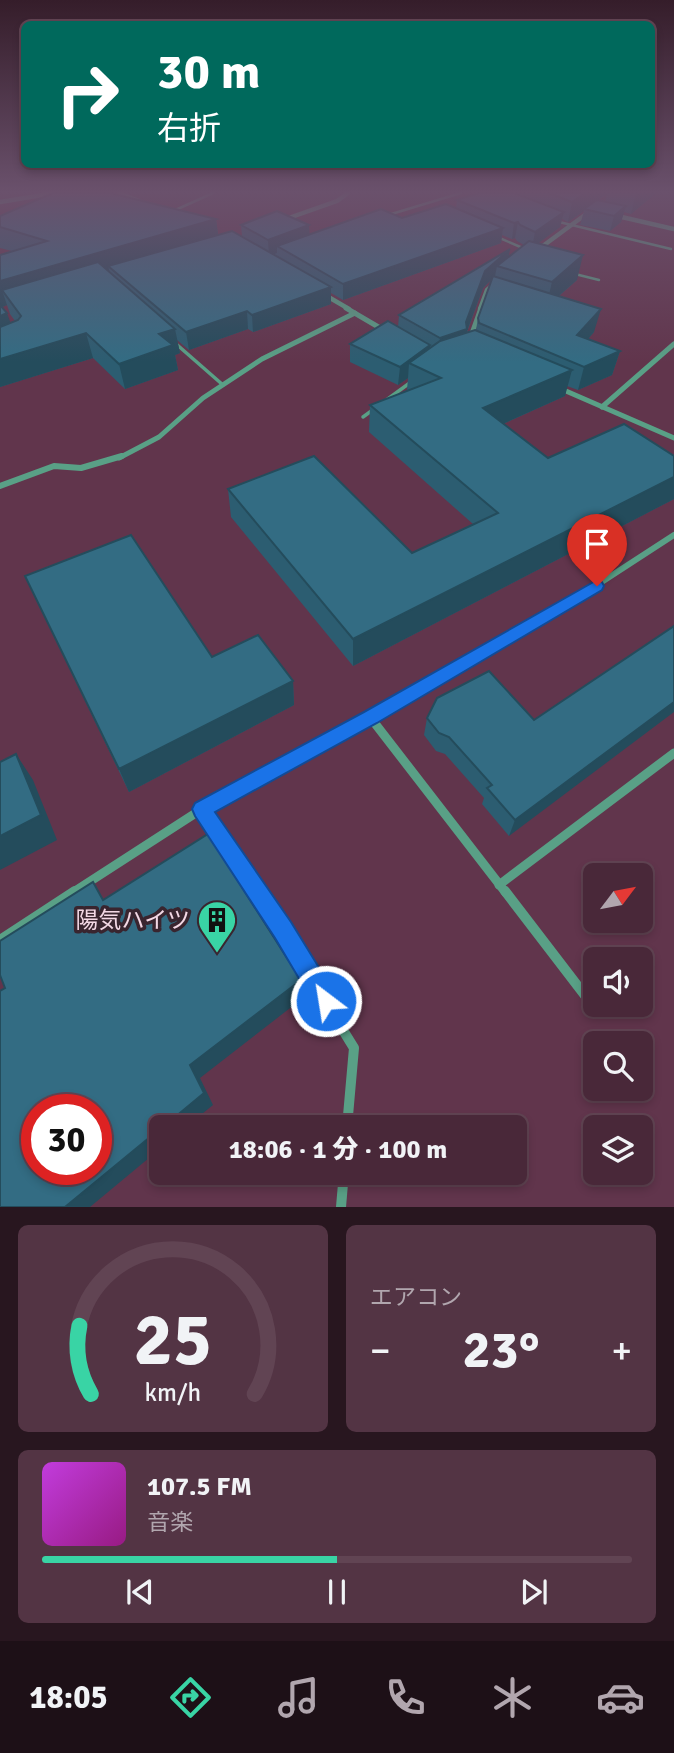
<!DOCTYPE html>
<html lang="ja">
<meta charset="utf-8">
<style>
:root{--surface:#492839;--page:#533444;--text:#f1f3f6;--muted:#b1a6ae;--line:#614453;--accent:#39d4a5}
body{margin:0;font-family:Signika,"Noto Sans JP",sans-serif;background:var(--page);color:var(--text);height:100vh;display:flex;flex-direction:column;font-size:26px;white-space:nowrap}
*{box-sizing:border-box;margin:0}
p{font-size:23px;color:var(--muted)}
.icon{flex:none;width:38px;height:38px;fill:none;stroke:currentColor;stroke-width:2;stroke-linecap:round;stroke-linejoin:round}
.map{position:relative;height:1207px;overflow:hidden}
.panel{display:flex;flex-direction:column;gap:18px;padding:18px;background:#28161f;flex:1}
.panel>*{flex:none}
.hud{position:absolute;left:21px;top:21px;width:634px;height:147px;border-radius:10px;box-shadow:0 4px 10px #0003,0 0 0 2px var(--line);background:#00695c;color:#fff;overflow:hidden}
.needle{width:46px;rotate:58deg}
.tools{position:absolute;left:583px;top:863px;display:grid;gap:14px}
.tools a{display:grid;place-items:center;width:70px;height:70px;border-radius:10px;background:var(--surface);box-shadow:0 4px 10px #0003,0 0 0 2px var(--line);font-size:35px}
.speed{position:absolute;left:21px;top:1094px;display:flex;gap:14px;font-size:35px;font-weight:700;text-align:center}
.speed>*{display:grid;place-content:center;width:91px;height:91px;border-radius:50%;background:var(--surface);box-shadow:0 4px 10px #0003,0 0 0 2px var(--line);line-height:1}
.speed .limit{border:10px solid #d22;background:#fff;color:#111}
.pin{position:absolute;display:grid;place-items:center;width:60px;height:60px;color:#fff;margin:-72px -30px;border-radius:50% 50% 50% 0;rotate:-45deg;box-shadow:0 0 7px #0007}
.pin .icon{rotate:45deg}
.me{position:absolute;width:77px;margin:-38px;rotate:329deg;stroke-linejoin:round;filter:drop-shadow(0 0 5px #0008)}
.turn{display:flex;align-items:center;gap:24px;height:147px;padding:0 21px;font-size:32px}
.turn .icon{width:91px;height:91px;stroke-width:2.5}
.turn b{display:block;font-size:49px;line-height:60px}
.big{font-size:52px;font-weight:800;line-height:1.1}
.panel .widget{flex:1;display:flex;flex-direction:column;justify-content:center;gap:10px;min-width:0;padding:0 24px;border-radius:10px;background:var(--page)}
.panel .dial{align-items:center;gap:0}
.dial svg{height:182px;overflow:visible;fill:none;stroke:var(--line);stroke-width:7;stroke-linecap:round;text-anchor:middle}
.dial text{fill:var(--text);stroke:none}
.song{display:flex;align-items:center;gap:21px}
.cover{width:84px;height:84px;border-radius:10px;background:linear-gradient(135deg,hsl(290 70% 55%),hsl(310 70% 35%))}
.played{height:7px;border-radius:4px;background:linear-gradient(90deg,var(--accent) 50%,var(--line) 50%)}
.keys{display:flex;justify-content:space-around;direction:ltr}
.heat{display:flex;justify-content:space-between;align-items:center;font-size:38px;direction:ltr}
.panel .tiles{flex:1;display:grid;gap:18px;grid-template-columns:1fr 1fr}
.widget:last-child{grid-column:span 2}
.trip{position:absolute;left:149px;top:1115px;width:378px;height:70px;border-radius:10px;background:var(--surface);box-shadow:0 4px 10px #0003,0 0 0 2px var(--line);font-weight:800;line-height:70px;text-align:center}
.menu{display:flex;height:112px;justify-content:space-around;align-items:center;background:#1d1017;color:var(--muted)}
.menu .icon{width:49px;height:49px}
.menu .active{color:var(--accent)}
.menu b{font-size:32px;color:var(--text)}
.map>svg:first-child{display:block}
.lines{fill:none;stroke-linecap:round;stroke-linejoin:round}
.lane-far1{stroke:#59a086;stroke-width:2.5}
.lane{stroke:#59a086;stroke-width:3.5}
.street-far4{stroke:#59a086;stroke-width:4.5}
.street-far3{stroke:#59a086;stroke-width:5}
.street-far2{stroke:#59a086;stroke-width:6}
.street-far1{stroke:#59a086;stroke-width:9}
.street{stroke:#59a086;stroke-width:10}
.wall{fill:#2c5d71;fill-rule:evenodd}
.shaded-wall{fill:#244c5c}
.building{fill:#336c83;stroke:#244c5c;stroke-width:2;fill-rule:evenodd}
.route{fill:#1a73e8;stroke:#114b97;stroke-width:2}
.labels{text-anchor:middle;dominant-baseline:central;stroke-width:7;stroke-linejoin:round;paint-order:stroke}
.near-poi-label{font-size:23px;fill:#f3d8e5;stroke:#39252f;text-anchor:end}
</style>
<div class="map">
<svg width="674" height="1207" viewBox="0 0 674 1207">
<rect width="100%" height="100%" fill="#61354c"/>
<g class="lines">
<g class="lane-far1">
<polyline points="171,212 213,193"/>
<polyline points="388,215 461,193"/>
<polyline points="555,221 671,249"/>
<polyline points="495,236 525,249"/>
<polyline points="571,273 599,280"/>
</g>
<g class="lane">
<polyline points="175,343 223,385"/>
<polyline points="385,401 411,382"/>
<polyline points="363,417 374,409"/>
</g>
<g class="street-far4">
<polyline points="119,193 139,201"/>
<polyline points="0,202 54,193"/>
<polyline points="613,215 674,229"/>
<polyline points="283,220 337,201 348,193"/>
<polyline points="536,251 589,212"/>
<polyline points="325,295 349,309"/>
<polyline points="480,309 487,290 494,284"/>
</g>
<g class="street-far3">
<polyline points="346,308 387,332"/>
<polyline points="470,339 481,308"/>
<polyline points="559,388 674,438"/>
<polyline points="602,407 674,344"/>
<polyline points="119,458 159,437 203,398 262,359 355,313"/>
</g>
<g class="street-far2">
<polyline points="0,486 54,466 81,468 122,456"/>
<polyline points="490,648 577,598 674,535"/>
</g>
<g class="street-far1">
<polyline points="370,717 506,893"/>
<polyline points="202,809 258,893"/>
<polyline points="499,885 674,753"/>
<polyline points="72,893 202,809 493,646"/>
</g>
<g class="street">
<polyline points="257,891 354,1048 347,1127"/>
<polyline points="505,891 590,1002"/>
<polyline points="0,940 75,891"/>
<polyline points="341,1207 344,1172"/>
</g>
</g>
<g class="wall">
<path d="M479 193H656L631 214 624 212 621 222 610 231 580 225 584 211 568 222 562 219 560 227 538 243 577 280 559 296 594 332 588 339 620 351 612 375 578 390 567 386 565 396 503 424 548 458 674 456V499L353 666 231 517 228 489 412 553 473 524 369 432 370 405 409 390H407L408 378 398 385 350 362V344L398 327 399 315 510 249 508 257 524 245 517 241 515 238 512 239 502 235 501 243 343 300 331 293V304L253 332 248 329 189 350 177 340 180 353 175 355 178 370 125 389 93 358 0 387V255L12 251 0 248V216L216 219 218 235 242 236 241 225H309V234L456 208 457 200ZM607 194 605 202 598 200ZM491 280 478 318 476 330 467 332 483 288ZM7 305 10 314 15 321 10 323 2 307Z"/>
<polygon points="25,576 212,657 293,681 294,705 129,792"/>
<polygon points="674,626 509,836 482,804 484,798 445,754 436,751 424,735 427,718 534,720"/>
</g>
<g class="shaded-wall">
<polygon points="585,193 607,193 585,209 584,209 584,211 568,222 572,202"/>
<polygon points="638,193 656,193 631,214 636,194"/>
<polygon points="626,206 621,222 610,231 614,216"/>
<polygon points="564,212 560,227 532,248 535,232"/>
<polygon points="216,219 219,241 108,266 110,274 2,290 7,305 0,308 0,281"/>
<polygon points="518,222 515,238 512,239 514,223"/>
<polygon points="309,225 310,241 277,246 277,253 269,256 268,240"/>
<polygon points="503,228 501,243 343,300 343,284"/>
<polygon points="510,249 507,266 497,266 495,276 483,288 467,331 465,347 438,356 440,338 466,322 485,271"/>
<polygon points="583,255 577,280 546,307 552,282"/>
<polygon points="331,287 331,304 253,332 252,315"/>
<polygon points="601,309 594,332 571,359 577,335"/>
<polygon points="247,311 248,329 189,350 186,332"/>
<polygon points="7,313 16,338 0,345 0,316"/>
<polygon points="175,329 180,353 175,355 178,370 125,389 119,364 159,334"/>
<polygon points="86,333 93,358 0,387 0,359"/>
<polygon points="430,345 428,363 409,363 408,378 398,385 400,367"/>
<polygon points="620,351 612,375 578,390 584,367"/>
<polygon points="572,370 565,396 478,435 483,408"/>
<polygon points="674,477 674,499 353,666 353,639"/>
<polygon points="293,681 294,705 129,792 119,769"/>
<polygon points="674,702 674,712 509,836 515,820"/>
<polygon points="16,754 33,780 57,840 0,870 0,836"/>
<polygon points="301,980 303,998 200,1078 213,1105 186,1127 163,1127 190,1065"/>
<polygon points="161,1128 161,1148 90,1207 65,1207"/>
</g>
<g class="building">
<polygon points="53,193 110,193 216,219 0,281 0,255 47,241 0,227 0,216"/>
<polygon points="479,193 514,193 564,212 535,232 520,225 518,222 514,223 457,200"/>
<polygon points="549,193 585,193 572,202"/>
<polygon points="597,200 626,206 614,216 584,209"/>
<polygon points="446,204 503,228 343,284 277,246 381,209 402,218"/>
<polygon points="277,211 309,225 268,240 241,225"/>
<polygon points="232,231 331,287 252,315 247,311 186,332 108,266"/>
<polygon points="529,241 583,255 552,282 497,266"/>
<polygon points="510,249 485,271 466,322 467,329 440,338 399,315"/>
<polygon points="98,262 175,329 159,334 173,345 119,364 86,333 0,359 0,327 18,320 21,316 2,290"/>
<polygon points="493,276 601,309 577,335 620,351 584,367 479,323 478,318"/>
<polygon points="0,305 7,313 0,316"/>
<polygon points="388,321 430,345 400,367 350,344"/>
<polygon points="475,330 572,370 483,408 548,458 624,424 674,456 674,477 353,639 228,489 314,456 412,553 498,513 370,405 441,378 409,363 440,341"/>
<polygon points="131,535 212,657 258,635 293,681 119,769 25,576"/>
<polygon points="674,626 674,702 515,820 487,788 492,785 449,737 439,733 427,718 437,698 489,671 534,720"/>
<polygon points="16,754 41,815 0,836 0,762"/>
<path d="M208 834 301 980 190 1065 204 1093 163 1127H161V1128L65 1207H0V991L5 988 0 975V941L93 882 103 900ZM37 1110H96V1169H37Z"/>
</g>
<linearGradient id="sky" x2="0" y2="1"><stop stop-color="#351d2a"/><stop offset="0.53" stop-color="#6a516c"/><stop offset="1" stop-color="#6a516c" stop-opacity="0"/></linearGradient>
<rect width="674" height="362" fill="url(#sky)"/>
<polygon class="route" points="597,580 602,582 604,586 602,590 377,723 215,812 291,922 334,992 338,1001 334,1009 326,1012 317,1009 275,938 195,816 192,809 195,803 364,712"/>
<defs>
<g id="building-pin" transform="scale(2.0125)"><path d="M0 17L-7.5 6A9.5 9.5 0 1 1 7.5 6Z" fill="#39d4a5" stroke="#39252f"/><path d="M-4-6H4V6H1V3H-1V6H-4ZM-2.5-4.3h1.7v1.8h-1.7ZM.8-4.3h1.7v1.8H.8ZM-2.5-1h1.7V.8h-1.7ZM.8-1h1.7V.8H.8Z" fill="#111"/></g>
</defs>
<g fill-rule="evenodd">
<use href="#building-pin" x="217" y="920"/>
</g>
<g class="labels">
<g class="near-poi-label">
<text x="190" y="920">陽気ハイツ</text>
</g>
</g>
</svg>
<div class="tools">
<a><svg class="needle" viewBox="-14 -14 28 28"><path d="M0-13l5 13h-10z" fill="#e53935"/><path d="M0 13l5-13h-10z" fill="#b1a6ae"/></svg></a>
<a><svg class="icon" aria-label="sound" viewBox="0 0 24 24"><path d="M4 9h4l5-4v14l-5-4H4zM17 9q2 3 0 6"/></svg></a>
<a><svg class="icon" aria-label="search" viewBox="0 0 24 24"><circle cx="10" cy="10" r="6"/><path d="M15 15l6 6"/></svg></a>
<a><svg class="icon" aria-label="layers" viewBox="0 0 24 24"><path d="M12 4l9 5-9 5-9-5zM3 14l9 5 9-5"/></svg></a>
</div>
<div class="speed"><div class="limit">30</div></div>
<div class="pin" style="left:597px;top:586px;background:#d93025"><svg class="icon" aria-label="arrive" viewBox="0 0 24 24"><path d="M6 21V4h12l-3 4 3 4H6"/></svg></div>
<svg class="me" style="left:326px;top:1001px" viewBox="-20 -20 40 40"><circle r="17" fill="#1a73e8" stroke="#fff" stroke-width="3"/><path d="M0-11L8 9 0 5-8 9z" fill="#fff"/></svg>
<div class="trip">18:06 · 1 分 · 100 m</div>
<div class="hud">
<div class="turn"><svg class="icon" aria-label="right" viewBox="0 0 24 24"><path d="M7 20v-9h11M14 6l5 5-5 5"/></svg><div><b>30 m</b>右折</div></div>
</div>
</div>
<section class="panel">
<div class="tiles">
<div class="widget dial"><svg viewBox="0 0 100 80">
<path d="M14 69A42 42 0 1 1 86 69"/>
<path d="M14 69A42 42 0 0 1 9 39" stroke="#39d4a5"/>
<text x="50" y="56" font-size="32" font-weight="700">25</text>
<text x="50" y="72" font-size="11">km/h</text>
</svg></div>
<div class="widget"><p>エアコン</p>
<div class="heat"><a>−</a><b class="big">23°</b><a>+</a></div>
</div>
<div class="widget">
<div class="song"><i class="cover"></i><div><b>107.5 FM</b><p>音楽</p></div></div>
<div class="played"></div>
<div class="keys"><svg class="icon" aria-label="previous" viewBox="0 0 24 24"><path d="M18 5L8 12l10 7zM5 5v14"/></svg><svg class="icon" aria-label="pause" viewBox="0 0 24 24"><path d="M8 5v14M16 5v14"/></svg><svg class="icon" aria-label="next" viewBox="0 0 24 24"><path d="M6 5l10 7-10 7zM19 5v14"/></svg></div>
</div>
</div>
</section>
<nav class="menu">
<b>18:05</b>
<svg class="icon active" aria-label="directions" viewBox="0 0 24 24"><path d="M12 3l9 9-9 9-9-9zM9 14v-3h6M13 9l2 2-2 2"/></svg>
<svg class="icon" aria-label="music" viewBox="0 0 24 24"><path d="M9 18V5l10-2v13"/><circle cx="6" cy="18" r="3"/><circle cx="16" cy="16" r="3"/></svg>
<svg class="icon" aria-label="phone" viewBox="0 0 24 24"><path d="M5 4h4l2 5-3 2q2 4 5 5l2-3 5 2v4C11 20 4 13 5 4z"/></svg>
<svg class="icon" aria-label="climate" viewBox="0 0 24 24"><path d="M12 3v18M4 7l16 10M4 17L20 7"/></svg>
<svg class="icon" aria-label="car" viewBox="0 0 24 24"><path d="M5 17H2v-5l4-1 3-4h7l3 4 3 1v5h-3M9 17h6M6 11h13"/><circle cx="7" cy="17" r="2"/><circle cx="17" cy="17" r="2"/></svg>
</nav>
